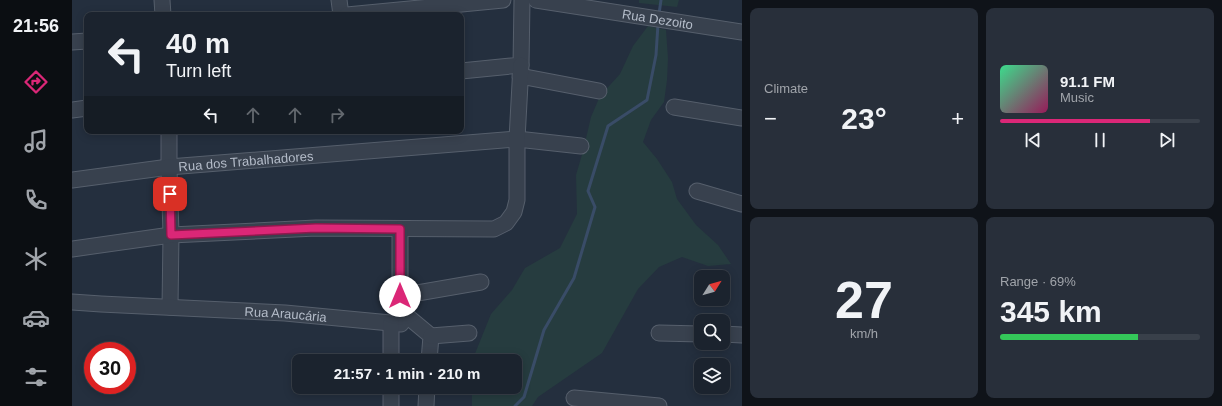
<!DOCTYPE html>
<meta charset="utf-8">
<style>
:root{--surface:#1b232e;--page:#282f3a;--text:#f1f3f6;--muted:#a0a4aa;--line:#39404a;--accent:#db2777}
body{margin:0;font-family:Helvetica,sans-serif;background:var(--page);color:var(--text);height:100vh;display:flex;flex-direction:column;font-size:15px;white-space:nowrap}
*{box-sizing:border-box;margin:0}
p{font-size:13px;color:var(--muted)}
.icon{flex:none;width:22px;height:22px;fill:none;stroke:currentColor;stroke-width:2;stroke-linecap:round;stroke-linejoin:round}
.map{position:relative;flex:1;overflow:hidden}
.panel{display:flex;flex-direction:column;gap:8px;padding:8px;background:#0f1319;width:480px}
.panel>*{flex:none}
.top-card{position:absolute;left:12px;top:12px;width:380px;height:122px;border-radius:8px;box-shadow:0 2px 10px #0003,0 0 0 1px var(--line);background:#1b232e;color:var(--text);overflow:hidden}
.needle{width:26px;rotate:53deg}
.controls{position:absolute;left:622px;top:270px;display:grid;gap:8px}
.controls a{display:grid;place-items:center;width:36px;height:36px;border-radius:8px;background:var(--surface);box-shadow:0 2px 10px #0003,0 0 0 1px var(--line);font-size:20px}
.speed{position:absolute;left:12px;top:342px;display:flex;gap:8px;font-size:20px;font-weight:700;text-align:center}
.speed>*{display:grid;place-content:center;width:52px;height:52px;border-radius:50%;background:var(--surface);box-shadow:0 2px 10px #0003,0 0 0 1px var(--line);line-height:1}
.speed .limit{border:6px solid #d22;background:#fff;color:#111}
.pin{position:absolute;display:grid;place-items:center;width:34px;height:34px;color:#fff;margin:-17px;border-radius:8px;box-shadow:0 2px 6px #0006}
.me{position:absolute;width:44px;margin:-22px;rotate:0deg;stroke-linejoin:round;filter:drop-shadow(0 0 3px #0008)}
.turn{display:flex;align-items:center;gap:14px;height:84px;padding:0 16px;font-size:18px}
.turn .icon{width:52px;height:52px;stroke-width:2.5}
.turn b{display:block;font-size:28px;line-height:34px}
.lanes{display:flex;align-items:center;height:38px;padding:0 16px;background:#0003;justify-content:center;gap:20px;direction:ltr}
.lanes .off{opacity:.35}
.big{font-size:30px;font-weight:700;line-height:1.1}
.panel .widget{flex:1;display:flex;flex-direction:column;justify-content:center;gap:6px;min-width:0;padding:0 14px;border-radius:8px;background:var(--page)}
.panel .dial{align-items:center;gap:0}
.dial b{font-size:52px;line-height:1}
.song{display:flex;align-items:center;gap:12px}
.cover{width:48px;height:48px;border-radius:6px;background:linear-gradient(135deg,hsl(150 70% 55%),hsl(330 70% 35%))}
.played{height:4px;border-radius:2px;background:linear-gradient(90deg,var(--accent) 75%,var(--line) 75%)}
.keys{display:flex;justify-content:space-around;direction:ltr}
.heat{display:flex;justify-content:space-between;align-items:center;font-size:22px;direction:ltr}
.charge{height:6px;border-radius:3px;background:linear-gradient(90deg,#34c759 69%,var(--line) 0)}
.panel .tiles{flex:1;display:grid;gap:8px;grid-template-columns:repeat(2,1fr)}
.trip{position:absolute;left:220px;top:354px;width:230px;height:40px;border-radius:8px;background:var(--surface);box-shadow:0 2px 10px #0003,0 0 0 1px var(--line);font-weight:700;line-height:40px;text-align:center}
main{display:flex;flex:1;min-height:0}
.menu{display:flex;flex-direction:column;width:72px;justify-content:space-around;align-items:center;background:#0b0e12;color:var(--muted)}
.menu .icon{width:28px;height:28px}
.menu .active{color:var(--accent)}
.menu b{font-size:18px;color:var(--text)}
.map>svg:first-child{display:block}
.green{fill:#263c3f}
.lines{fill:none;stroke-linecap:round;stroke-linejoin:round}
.stream{stroke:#394c67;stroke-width:3}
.minor-casing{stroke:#565f6c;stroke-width:17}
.minor{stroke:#38414e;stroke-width:15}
.route-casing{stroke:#8e194d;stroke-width:10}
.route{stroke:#db2777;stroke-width:7}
.labels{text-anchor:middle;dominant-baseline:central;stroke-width:4;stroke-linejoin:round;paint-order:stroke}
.street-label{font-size:13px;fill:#b4bcc9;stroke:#1d2633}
</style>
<main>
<nav class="menu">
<b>21:56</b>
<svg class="icon active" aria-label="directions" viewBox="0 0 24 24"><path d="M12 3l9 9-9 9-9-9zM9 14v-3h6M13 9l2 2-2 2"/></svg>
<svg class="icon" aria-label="music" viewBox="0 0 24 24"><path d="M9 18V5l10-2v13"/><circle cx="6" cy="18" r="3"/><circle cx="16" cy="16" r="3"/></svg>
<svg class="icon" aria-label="phone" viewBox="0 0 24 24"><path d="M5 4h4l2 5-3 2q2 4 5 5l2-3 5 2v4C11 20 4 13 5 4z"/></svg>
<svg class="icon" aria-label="climate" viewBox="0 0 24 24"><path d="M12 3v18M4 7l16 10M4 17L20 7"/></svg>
<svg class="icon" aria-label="car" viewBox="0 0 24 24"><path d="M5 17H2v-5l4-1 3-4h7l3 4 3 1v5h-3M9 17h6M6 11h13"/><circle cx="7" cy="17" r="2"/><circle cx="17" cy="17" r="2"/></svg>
<svg class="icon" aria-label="filters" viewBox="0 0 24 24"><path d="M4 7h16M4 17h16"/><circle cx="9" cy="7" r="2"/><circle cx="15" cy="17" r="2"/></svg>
</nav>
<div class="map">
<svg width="670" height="406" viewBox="0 0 670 406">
<rect width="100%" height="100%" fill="#242f3e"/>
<g class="green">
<polygon points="567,0 607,0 605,7 567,3"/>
<polygon points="576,26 594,30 596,58 595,80 592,102 579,120 571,142 585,159 600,182 605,199 624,225 646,245 659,264 636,266 610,257 587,267 566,289 530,353 466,397 460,406 400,406 400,387 443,387 443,361 401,361 402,356 419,314 440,290 453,268 488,248 505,214 504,175 511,151 519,117 528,96 548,74 561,46"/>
</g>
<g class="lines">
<g class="stream">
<polyline points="587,14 589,0"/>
<polyline points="443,406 452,397 472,330 502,278 523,207 516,191 536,126 575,100 584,55 586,24"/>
</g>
<g class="minor-casing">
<g id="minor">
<polyline points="90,0 91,15"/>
<polyline points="267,0 269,15"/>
<path id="s1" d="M464 0 670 32"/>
<polyline points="275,15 431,0"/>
<polyline points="0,42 15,41"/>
<polyline points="389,71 449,65 450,0"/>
<polyline points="448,76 527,91"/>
<polyline points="602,107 670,118"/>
<polyline points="0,110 15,108"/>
<polyline points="97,131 97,167 99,235 98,307"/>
<path id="s2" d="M0 180 97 167 445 139 509 146"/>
<polyline points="625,191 670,204"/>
<polyline points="0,249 99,235 244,228 422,229 434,223 442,212 445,200 445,139 449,65"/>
<polyline points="328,296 409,282"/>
<path id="s3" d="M0 302 29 304 213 313 329 324 335 316 328 296V229"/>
<polyline points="335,316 359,336 357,361"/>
<polyline points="587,333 629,334"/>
<polyline points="651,334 670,335"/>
<polyline points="359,336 397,333"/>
<polyline points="319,361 319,323"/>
<polyline points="502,398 587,406"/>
<polyline points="319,406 319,387"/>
<polyline points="354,406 355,387"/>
</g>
</g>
<use href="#minor" class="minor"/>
</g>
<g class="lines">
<g class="route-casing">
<polyline id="route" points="98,194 99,235 244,228 328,229 328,296"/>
</g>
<use href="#route" class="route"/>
</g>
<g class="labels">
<g class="street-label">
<text stroke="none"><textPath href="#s1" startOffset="123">Rua Dezoito</textPath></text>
<text stroke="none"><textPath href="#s2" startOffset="175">Rua dos Trabalhadores</textPath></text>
<text stroke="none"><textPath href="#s3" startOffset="214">Rua Araucária</textPath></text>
</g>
</g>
</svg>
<div class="controls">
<a><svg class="needle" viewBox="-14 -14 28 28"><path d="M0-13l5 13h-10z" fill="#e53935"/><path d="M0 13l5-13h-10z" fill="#a0a4aa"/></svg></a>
<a><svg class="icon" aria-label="search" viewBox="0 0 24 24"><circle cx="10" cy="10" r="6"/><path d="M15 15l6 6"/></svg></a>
<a><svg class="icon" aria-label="layers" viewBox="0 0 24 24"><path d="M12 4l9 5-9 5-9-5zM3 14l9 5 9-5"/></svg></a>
</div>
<div class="speed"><div class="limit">30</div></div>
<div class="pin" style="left:98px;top:194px;background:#d93025"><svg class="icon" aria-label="arrive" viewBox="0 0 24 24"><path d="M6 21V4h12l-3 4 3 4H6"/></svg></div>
<svg class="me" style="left:328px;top:296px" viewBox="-20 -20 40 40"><circle r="19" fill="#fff"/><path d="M0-13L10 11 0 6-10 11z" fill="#db2777"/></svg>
<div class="trip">21:57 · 1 min · 210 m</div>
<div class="top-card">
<div class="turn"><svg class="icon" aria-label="left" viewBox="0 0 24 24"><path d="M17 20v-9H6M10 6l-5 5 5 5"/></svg><div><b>40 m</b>Turn left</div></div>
<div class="lanes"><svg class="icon" aria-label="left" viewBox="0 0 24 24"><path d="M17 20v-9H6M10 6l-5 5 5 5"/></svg><svg class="icon off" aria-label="ahead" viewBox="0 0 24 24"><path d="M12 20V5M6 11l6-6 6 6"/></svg><svg class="icon off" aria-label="ahead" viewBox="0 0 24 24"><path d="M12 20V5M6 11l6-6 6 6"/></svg><svg class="icon off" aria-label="right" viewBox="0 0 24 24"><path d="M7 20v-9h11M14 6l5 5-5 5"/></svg></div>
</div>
</div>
<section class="panel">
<div class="tiles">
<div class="widget"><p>Climate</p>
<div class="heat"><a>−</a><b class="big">23°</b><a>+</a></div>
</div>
<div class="widget">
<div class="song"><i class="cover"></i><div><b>91.1 FM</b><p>Music</p></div></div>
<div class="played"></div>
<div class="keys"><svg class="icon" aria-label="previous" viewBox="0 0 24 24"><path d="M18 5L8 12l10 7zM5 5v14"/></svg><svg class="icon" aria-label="pause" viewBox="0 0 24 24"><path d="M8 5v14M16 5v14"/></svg><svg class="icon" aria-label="next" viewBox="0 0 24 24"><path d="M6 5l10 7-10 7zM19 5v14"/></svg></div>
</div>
<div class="widget dial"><b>27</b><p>km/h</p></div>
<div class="widget"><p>Range · 69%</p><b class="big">345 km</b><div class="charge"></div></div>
</div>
</section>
</main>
